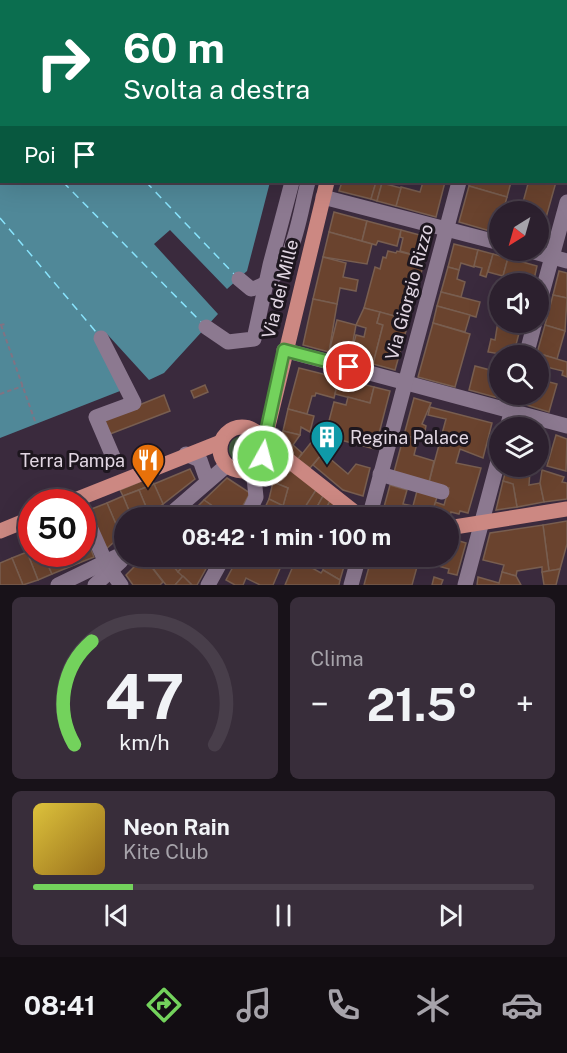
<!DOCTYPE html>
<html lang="it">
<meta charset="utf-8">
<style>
:root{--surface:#2c202e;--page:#382d3a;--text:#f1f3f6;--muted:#a6a3aa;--line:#483e4a;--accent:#73d25c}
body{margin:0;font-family:"Public Sans",sans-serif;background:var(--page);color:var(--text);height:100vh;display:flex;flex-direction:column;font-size:22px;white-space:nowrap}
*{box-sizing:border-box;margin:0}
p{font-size:20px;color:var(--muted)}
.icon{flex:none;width:33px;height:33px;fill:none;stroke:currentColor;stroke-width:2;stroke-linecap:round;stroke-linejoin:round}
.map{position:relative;height:585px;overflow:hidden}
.side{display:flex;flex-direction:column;gap:12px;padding:12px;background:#181219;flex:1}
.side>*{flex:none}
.guide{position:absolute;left:0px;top:0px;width:567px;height:183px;box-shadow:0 6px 24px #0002,0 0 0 2px var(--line);background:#0b6e4f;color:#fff;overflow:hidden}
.needle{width:39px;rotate:217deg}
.tools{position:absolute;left:489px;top:201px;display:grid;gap:12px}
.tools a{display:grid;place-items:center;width:60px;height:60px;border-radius:50%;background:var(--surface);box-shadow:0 6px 24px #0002,0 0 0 2px var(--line);font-size:30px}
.speed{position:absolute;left:18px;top:489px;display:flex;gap:12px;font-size:30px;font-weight:700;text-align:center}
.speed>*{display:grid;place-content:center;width:78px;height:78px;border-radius:50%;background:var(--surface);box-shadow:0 6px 24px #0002,0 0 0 2px var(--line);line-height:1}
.speed .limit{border:9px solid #d22;background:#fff;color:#111}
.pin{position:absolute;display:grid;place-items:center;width:51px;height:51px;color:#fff;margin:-26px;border:3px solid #fff;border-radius:50%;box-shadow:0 2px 6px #0007}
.me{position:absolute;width:66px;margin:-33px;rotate:7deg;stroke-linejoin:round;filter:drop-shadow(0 0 4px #0008)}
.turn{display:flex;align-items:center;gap:21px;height:126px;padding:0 24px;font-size:27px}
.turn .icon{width:78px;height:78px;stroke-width:2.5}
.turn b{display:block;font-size:42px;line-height:51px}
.then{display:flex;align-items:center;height:57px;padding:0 24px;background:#0003;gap:12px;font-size:22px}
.big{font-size:45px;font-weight:700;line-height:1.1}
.side .tile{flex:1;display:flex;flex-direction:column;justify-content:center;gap:9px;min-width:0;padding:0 21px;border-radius:9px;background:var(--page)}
.side .dial{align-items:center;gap:0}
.dial svg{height:156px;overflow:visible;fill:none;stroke:var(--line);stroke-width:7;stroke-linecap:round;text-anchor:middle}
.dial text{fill:var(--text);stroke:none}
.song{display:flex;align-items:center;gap:18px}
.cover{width:72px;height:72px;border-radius:9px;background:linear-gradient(135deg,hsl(50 70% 55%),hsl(40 70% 35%))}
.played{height:6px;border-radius:3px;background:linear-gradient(90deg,var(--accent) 20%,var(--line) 20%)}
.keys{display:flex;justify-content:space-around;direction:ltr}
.heat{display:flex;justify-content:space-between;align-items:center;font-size:33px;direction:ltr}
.side .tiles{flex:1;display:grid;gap:12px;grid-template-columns:1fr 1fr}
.tile:last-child{grid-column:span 2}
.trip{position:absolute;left:114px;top:507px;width:345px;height:60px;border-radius:30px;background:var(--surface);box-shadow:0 6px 24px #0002,0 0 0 2px var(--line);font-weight:700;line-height:60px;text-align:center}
.tab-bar{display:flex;height:96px;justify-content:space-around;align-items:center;background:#120d12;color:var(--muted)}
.tab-bar .icon{width:42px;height:42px}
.tab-bar .selected{color:var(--accent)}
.tab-bar b{font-size:27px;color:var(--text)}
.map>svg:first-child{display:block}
.green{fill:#435e41}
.water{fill:#508898}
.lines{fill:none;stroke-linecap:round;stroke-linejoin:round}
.ferry{stroke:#89e4fd;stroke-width:1.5;stroke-dasharray:8 6;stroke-linecap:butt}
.building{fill:#6a432e;stroke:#785e50;stroke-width:1.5}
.path{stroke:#807383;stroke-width:2;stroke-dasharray:4.5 3;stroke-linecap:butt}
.minor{stroke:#8c7990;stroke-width:15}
.major{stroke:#cc8882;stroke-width:15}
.route-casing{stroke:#4b883c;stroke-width:15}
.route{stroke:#73d25c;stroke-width:10}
.labels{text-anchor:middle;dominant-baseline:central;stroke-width:6;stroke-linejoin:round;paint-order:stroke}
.street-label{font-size:18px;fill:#e2d7e3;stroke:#1d161e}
.poi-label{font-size:18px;fill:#e2d7e3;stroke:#1d161e;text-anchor:start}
</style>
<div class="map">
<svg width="567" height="585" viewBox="0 0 567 585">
<rect width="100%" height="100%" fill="#3a2a3d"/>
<circle class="green" cx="242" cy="449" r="13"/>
<polygon class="water" points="0,0 160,1 2,2 2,182 270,182 247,271 227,289 170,230 154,244 218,314 164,373 149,380 107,334 120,391 0,438"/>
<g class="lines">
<g class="ferry">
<polyline points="0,29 2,30"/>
<polyline points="0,117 2,119"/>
<polyline points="63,182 201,322"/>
<polyline points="146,182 234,274"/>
<polyline points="0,218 96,332"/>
</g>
</g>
<g class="building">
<polygon points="387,0 444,0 387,2"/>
<polygon points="342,182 376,182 371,199 339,191"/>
<polygon points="376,182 382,183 377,201 371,199"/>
<polygon points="423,182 445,182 436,217 396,206 401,187 420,192"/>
<polygon points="470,182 511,182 507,197 469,186"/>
<polygon points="524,182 556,182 540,239 538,212 517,212 519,205 522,206 528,184"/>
<polygon points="382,183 401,188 396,206 377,201"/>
<polygon points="469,186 507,197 503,212 500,212 497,233 459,222"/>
<polygon points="334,212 367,221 362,241 329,232"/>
<polygon points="367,221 401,230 397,246 378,241 376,245 362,241"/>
<polygon points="401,230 431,238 425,258 400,251 403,238 400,237"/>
<polygon points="329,232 372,244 367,264 323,257"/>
<polygon points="454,244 478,250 474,267 461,263 459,270 448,267"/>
<polygon points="478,250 493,254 486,277 480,275 482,268 474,266"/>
<polygon points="388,251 396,253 397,251 425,258 409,320 364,308 375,267 380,269 383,257 386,258"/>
<polygon points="493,254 508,258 503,276 488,272"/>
<polygon points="323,257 346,263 343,277 358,280 356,291 340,288 337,304 313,299"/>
<polygon points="508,258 537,266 533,284 507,284 508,278 503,276"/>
<polygon points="448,267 459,270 457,279 465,282 461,297 441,292"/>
<polygon points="559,271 567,273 567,298 553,295"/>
<polygon points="441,292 480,302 476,317 437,306"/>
<polygon points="553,295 567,298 565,331 545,325"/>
<polygon points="313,299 337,304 329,352 303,345"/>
<polygon points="437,306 470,315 465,332 433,323"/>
<polygon points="364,308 380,312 377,323 383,325 373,364 350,358 356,335 364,337 366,328 356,325"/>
<polygon points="500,309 500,322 522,322 513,356 488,352 491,339 495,340"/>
<polygon points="380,312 409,320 395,370 373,364 383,325 377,323"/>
<polygon points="337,320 356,325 350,358 329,352"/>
<polygon points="433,323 470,334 455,387 418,377"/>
<polygon points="545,325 565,331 557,359 537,353"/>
<polygon points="537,353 567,362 567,377 562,375 563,371 538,365"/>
<polygon points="498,355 502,399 469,390 475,366 494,371"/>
<polygon points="299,368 339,378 334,398 316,393 315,396 312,396 307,414 288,409"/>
<polygon points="339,378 374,387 370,403 335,394"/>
<polygon points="538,379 557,384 549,412 523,404 526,394 538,394"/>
<polygon points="205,385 208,392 194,398 191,391"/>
<polygon points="374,387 390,391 375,449 325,436 334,402 346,405 348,397 370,403"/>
<polygon points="164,395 170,411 110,434 104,419"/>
<polygon points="414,398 431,403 422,424 426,426 424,436 419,435 418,439 404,435"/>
<polygon points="430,407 492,423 483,458 460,449 456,463 481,468 468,513 460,511 459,514 451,512 450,516 431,516 435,502 444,505 449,488 429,482 446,419 428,415"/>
<polygon points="288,409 314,416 310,432 301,427 300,435 283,431"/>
<polygon points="283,431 300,435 293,445 302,453 298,459 280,444"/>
<polygon points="404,435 418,439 414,455 434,461 429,482 394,472"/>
<polygon points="556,435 567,439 566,471 547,466"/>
<polygon points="325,438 334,440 328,457 348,474 356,464 370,468 363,496 343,490 313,465 325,450 321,447"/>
<polygon points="313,440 325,450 310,468 298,459"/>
<polygon points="279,459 316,490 302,515 283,506 288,488 270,481 273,468"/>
<polygon points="519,468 530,471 529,485 540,483 544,502 517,507 513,484 503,481 506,470 518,474"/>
<polygon points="190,469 195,479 163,504 154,484"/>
<polygon points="542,470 564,477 562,482 567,483 567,499 544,502 540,483"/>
<polygon points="151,477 154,484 123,496 120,490"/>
<polygon points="227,478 250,493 236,518 230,518 204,500"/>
<polygon points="503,481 513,484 517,507 496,510"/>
<polygon points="273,482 288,488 283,506 269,499"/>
<polygon points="154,484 163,504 149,514 139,490"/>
<polygon points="390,485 407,490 403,504 413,506 417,491 437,497 431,516 381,518"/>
<polygon points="139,490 149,514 145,518 132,518 123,496"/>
<polygon points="316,490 323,496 314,512 305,507"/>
<polygon points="123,496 132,518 124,518 124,534 121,536 107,503"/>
<polygon points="323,496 330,501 321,518 311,518"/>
<polygon points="269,499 302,515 301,518 276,518 263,512"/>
<polygon points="204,500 230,518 186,518"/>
<polygon points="330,501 336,506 329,518 321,518"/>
<polygon points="107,503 121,536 106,549 89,510"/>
<polygon points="336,506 346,513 343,518 330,516"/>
<polygon points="263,512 276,518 260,518"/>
<polygon points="567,521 567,544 560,569 549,571 543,525"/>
<polygon points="543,525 549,571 542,572 542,567 517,571 516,576 502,572 504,565 483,560 490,533"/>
<polygon points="83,529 94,557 79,563 76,554 82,554"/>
<polygon points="453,539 466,543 457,575 448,573 449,569 431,564 433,556 448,556 448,542 452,543"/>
<polygon points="32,550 32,554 43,554 52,574 38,580 27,552"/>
<polygon points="27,552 38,580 23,585 12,558"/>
<polygon points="43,554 76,554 79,563 52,574"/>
<polygon points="165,556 183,576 175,585 166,585 144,557"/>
<polygon points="165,556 195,556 187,568 184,565 178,572"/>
<polygon points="195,556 213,556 197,585 192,585 178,572 184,565 187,568"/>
<polygon points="242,556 264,556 272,559 276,556 285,557 273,585 260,585 246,578 243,585 235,585 226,580 235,563 238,565"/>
<polygon points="315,556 347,556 340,580 323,570 326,563"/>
<polygon points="372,556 420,556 412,585 364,585"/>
<polygon points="144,557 163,582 160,585 133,585 126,575"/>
<polygon points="12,558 23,585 0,585 0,563"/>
<polygon points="296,559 321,573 323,570 340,580 339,585 285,585"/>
<polygon points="560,569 556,585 544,585 542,572"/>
<polygon points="502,572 516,576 521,585 477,585 478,577 499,583"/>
<polygon points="183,576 192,585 175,585"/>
<polygon points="434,577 443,580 441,585 432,585"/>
</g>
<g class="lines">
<g class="path">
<polyline points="0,325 6,324"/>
<polyline points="1,325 36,424"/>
<polyline points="0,394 23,386"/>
</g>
<g class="minor">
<polyline points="315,2 315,0"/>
<polyline points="327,2 327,0"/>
<polyline points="507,2 507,0"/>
<polyline points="323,197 500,243"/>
<polyline points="527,250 567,261"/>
<path d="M239 279 251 289C294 280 298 219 308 182"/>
<polyline points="538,308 567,202"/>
<polyline points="206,327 228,342 254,339 270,265 292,182"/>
<polyline points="101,338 134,403 96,417 114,459"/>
<polyline points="284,350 567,426"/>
<polyline points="526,356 535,322"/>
<polyline points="507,428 516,394"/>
<polyline points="186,454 200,460 207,480"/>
<polyline points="380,474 442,492"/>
<polyline points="82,509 106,563"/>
<polyline points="166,518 227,465"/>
<polyline points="246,518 256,497 253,468"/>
<polyline points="369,518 459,182"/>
<polyline points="111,571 121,585"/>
<polyline points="58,585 124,553"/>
<polyline points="95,585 121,561"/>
<polyline points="208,585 224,556"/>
<polyline points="351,585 359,556"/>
<polyline points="465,585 500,454"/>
</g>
<g class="major">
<polyline points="372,2 372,0"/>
<circle cx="242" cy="449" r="22"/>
<polyline points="264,443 327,182"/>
<polyline points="264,451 283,456 362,518"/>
<polyline points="70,502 221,442"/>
<polyline points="448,528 567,509"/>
<polyline points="0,531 32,518"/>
</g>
</g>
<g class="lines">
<g class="route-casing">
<polyline id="route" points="263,456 264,442 284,350 349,367"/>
</g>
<use href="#route" class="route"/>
</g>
<defs>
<g id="building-pin" transform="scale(1.725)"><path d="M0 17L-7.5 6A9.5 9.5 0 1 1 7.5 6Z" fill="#0f9aa8" stroke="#1d161e"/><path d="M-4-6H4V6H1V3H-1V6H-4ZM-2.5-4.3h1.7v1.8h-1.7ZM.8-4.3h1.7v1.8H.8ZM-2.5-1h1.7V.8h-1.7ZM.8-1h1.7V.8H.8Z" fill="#fff"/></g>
<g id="restaurant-pin" transform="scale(1.725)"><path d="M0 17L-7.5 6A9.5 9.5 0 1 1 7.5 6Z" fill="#e8710a" stroke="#1d161e"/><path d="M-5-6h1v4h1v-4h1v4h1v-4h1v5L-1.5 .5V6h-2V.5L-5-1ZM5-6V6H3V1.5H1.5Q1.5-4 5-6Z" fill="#fff"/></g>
</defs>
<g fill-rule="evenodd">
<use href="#building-pin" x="327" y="437"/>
<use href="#restaurant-pin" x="148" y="460"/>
</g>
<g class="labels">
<g class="street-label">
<text transform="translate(280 289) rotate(-76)">Via dei Mille</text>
<text transform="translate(409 292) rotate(-75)">Via Giorgio Rizzo</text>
</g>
<g class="poi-label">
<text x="350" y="437">Regina Palace</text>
<text x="125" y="460" text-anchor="end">Terra Pampa</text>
</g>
</g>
</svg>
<div class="tools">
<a><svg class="needle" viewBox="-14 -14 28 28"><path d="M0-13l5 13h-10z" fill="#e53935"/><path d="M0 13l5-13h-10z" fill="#a6a3aa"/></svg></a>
<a><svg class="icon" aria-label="sound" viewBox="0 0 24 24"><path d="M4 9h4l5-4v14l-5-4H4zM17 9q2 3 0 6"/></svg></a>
<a><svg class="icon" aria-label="search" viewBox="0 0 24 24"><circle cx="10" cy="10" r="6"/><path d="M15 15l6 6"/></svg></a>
<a><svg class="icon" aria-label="layers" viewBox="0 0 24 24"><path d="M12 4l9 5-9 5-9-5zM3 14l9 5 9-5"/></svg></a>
</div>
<div class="speed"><div class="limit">50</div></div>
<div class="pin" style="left:349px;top:367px;background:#d93025"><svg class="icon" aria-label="arrive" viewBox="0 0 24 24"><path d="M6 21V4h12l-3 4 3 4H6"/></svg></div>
<svg class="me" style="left:263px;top:456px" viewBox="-20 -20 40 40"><circle r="17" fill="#73d25c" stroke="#fff" stroke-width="3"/><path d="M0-11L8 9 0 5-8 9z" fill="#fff"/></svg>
<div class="trip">08:42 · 1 min · 100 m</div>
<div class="guide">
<div class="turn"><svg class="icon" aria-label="right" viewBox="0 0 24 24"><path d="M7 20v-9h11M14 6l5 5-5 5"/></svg><div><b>60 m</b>Svolta a destra</div></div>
<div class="then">Poi<svg class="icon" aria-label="arrive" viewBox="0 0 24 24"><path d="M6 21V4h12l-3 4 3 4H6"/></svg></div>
</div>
</div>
<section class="side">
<div class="tiles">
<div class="tile dial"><svg viewBox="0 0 100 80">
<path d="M14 69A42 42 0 1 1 86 69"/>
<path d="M14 69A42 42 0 0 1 23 16" stroke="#73d25c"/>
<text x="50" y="56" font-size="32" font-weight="700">47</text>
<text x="50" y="72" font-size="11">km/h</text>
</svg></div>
<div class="tile"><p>Clima</p>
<div class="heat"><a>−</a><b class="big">21.5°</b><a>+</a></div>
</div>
<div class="tile">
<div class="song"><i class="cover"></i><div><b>Neon Rain</b><p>Kite Club</p></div></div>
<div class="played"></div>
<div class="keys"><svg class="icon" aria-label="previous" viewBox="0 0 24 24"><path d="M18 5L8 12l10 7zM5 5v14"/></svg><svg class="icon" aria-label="pause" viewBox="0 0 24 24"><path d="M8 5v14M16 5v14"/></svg><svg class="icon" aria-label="next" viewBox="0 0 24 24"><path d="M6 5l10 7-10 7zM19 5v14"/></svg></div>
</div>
</div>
</section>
<nav class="tab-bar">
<b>08:41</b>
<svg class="icon selected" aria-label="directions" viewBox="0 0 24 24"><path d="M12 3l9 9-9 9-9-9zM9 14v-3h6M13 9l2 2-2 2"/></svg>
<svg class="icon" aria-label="music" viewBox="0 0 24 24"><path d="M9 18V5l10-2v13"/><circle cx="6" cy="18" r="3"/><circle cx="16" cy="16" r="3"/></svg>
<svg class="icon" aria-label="phone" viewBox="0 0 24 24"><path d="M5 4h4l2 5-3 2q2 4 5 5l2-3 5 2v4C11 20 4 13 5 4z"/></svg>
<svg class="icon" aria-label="climate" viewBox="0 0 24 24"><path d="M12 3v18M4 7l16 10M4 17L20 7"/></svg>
<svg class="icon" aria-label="car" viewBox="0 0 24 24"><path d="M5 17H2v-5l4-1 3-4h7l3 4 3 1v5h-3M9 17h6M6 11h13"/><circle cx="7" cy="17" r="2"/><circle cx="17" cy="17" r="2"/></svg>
</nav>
